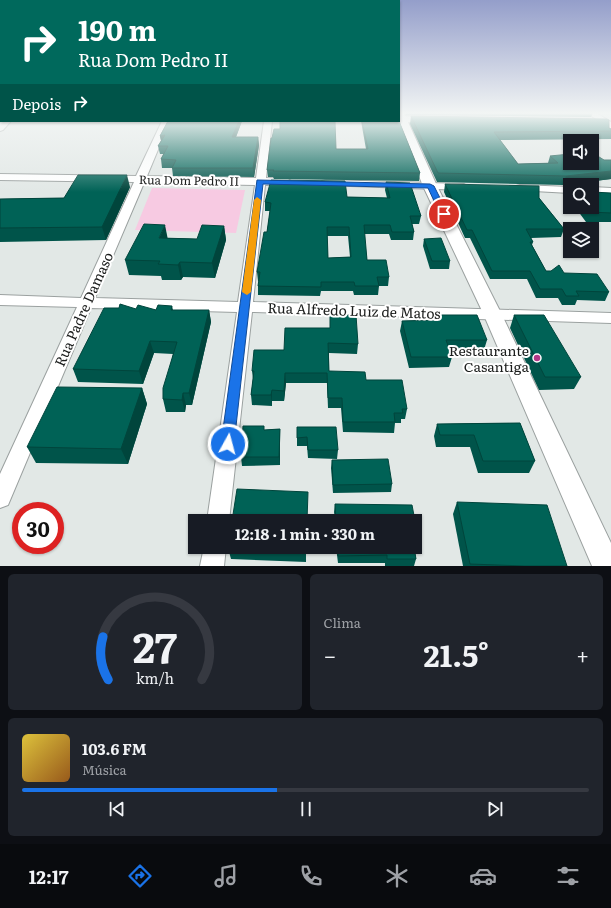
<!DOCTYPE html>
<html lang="pt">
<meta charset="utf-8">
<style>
:root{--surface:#171b24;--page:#20242c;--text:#f1f3f6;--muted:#9ea1a6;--line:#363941;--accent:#1a73e8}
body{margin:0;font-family:Literata,serif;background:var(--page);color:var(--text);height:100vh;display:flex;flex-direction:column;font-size:15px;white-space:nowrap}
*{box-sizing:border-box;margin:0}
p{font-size:13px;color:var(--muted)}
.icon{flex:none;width:22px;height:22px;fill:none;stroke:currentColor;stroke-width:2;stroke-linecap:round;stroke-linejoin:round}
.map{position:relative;height:566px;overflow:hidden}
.sheet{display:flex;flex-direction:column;gap:8px;padding:8px;background:#0d0f14;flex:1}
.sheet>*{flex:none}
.top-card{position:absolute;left:0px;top:0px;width:400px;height:122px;box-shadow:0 1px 3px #0004;background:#00695c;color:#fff;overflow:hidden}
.fabs{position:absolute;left:563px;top:134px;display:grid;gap:8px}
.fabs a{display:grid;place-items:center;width:36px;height:36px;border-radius:0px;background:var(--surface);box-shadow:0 1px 3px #0004;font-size:20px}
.speed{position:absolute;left:12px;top:502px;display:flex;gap:8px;font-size:20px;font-weight:700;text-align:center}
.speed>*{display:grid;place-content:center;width:52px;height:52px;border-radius:50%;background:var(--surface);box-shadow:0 1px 3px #0004;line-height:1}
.speed .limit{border:6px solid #d22;background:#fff;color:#111}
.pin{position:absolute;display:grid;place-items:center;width:34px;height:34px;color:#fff;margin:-17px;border:2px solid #fff;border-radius:50%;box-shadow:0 1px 4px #0007}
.me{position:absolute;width:44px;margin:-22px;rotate:7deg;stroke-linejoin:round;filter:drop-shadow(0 0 3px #0008)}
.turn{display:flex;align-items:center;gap:14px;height:84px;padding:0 12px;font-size:18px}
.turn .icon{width:52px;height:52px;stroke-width:2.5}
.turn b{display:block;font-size:28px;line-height:34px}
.then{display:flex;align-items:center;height:38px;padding:0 12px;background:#0003;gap:8px;font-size:15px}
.big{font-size:30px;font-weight:700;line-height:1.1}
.sheet .card{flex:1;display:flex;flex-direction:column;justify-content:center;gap:6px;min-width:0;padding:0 14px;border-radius:6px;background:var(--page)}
.sheet .dial{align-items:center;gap:0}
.dial svg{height:104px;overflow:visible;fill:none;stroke:var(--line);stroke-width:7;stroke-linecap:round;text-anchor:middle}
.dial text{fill:var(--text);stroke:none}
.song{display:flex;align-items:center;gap:12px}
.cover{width:48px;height:48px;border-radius:6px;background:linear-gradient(135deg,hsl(50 70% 55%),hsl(30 70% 35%))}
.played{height:4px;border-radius:2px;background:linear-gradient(90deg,var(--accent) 45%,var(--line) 45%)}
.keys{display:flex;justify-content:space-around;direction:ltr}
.heat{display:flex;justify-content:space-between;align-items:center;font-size:22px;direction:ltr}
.sheet .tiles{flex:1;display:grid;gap:8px;grid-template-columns:1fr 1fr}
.card:last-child{grid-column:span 2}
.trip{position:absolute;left:188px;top:514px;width:234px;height:40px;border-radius:0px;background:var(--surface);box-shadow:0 1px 3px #0004;font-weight:700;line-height:40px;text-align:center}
.tab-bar{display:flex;height:64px;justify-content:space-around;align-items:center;background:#090b0e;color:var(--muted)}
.tab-bar .icon{width:28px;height:28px}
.tab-bar .current{color:var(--accent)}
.tab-bar b{font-size:18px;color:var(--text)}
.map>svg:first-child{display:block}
.green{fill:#f7cae2}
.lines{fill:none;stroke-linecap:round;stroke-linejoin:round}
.minor-casing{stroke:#9ba1a0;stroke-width:2}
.major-casing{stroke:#9ba1a0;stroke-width:2}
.minor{fill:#fff;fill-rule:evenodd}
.major{fill:#fff;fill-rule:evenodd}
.wall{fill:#00544a;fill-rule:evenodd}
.shaded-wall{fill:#00453c}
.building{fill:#006256;stroke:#00453c;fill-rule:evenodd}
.route{fill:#1a73e8;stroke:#114b97}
.slow{fill:#f59e0b}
.poi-dot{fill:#b33788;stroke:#fff;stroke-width:1.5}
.labels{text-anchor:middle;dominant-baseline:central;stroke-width:4;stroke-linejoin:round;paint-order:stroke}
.far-street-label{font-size:12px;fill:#1b1d1c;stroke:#fff}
.street-label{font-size:14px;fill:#1b1d1c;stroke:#fff}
.poi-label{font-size:14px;fill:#1b1d1c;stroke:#fff;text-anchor:end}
</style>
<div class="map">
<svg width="611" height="566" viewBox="0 0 611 566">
<rect width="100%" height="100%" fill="#e2e8e6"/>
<polygon class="green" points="152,188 245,190 236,233 135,230"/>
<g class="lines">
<g class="minor-casing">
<g id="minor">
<polygon points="587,113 596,113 611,122 611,129"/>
<polygon points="399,116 431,117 435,120 431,123 399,122 397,121 399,121"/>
<polygon points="2,121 11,121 3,130 0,131 0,123"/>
<path d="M162 121H170L147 176 256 178 264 121H272L266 178 288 179 293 182 288 185H265L253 302 611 313V323L252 312 229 521H207L237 312 91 308 8 505 0 508V474L77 307 0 305V295L81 298 134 182 0 180V174L136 176ZM144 183 255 185 238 302 95 298Z"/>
<polygon points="326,180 464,184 469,187 464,190 322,185 321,183 322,181"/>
<polygon points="520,185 570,187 570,193 516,190 515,188 516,186"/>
<polygon points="592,187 611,188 611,194 592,193"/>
<polygon points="204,547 226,547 224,566 200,566"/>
</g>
</g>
<g class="major-casing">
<polygon id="major" points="399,113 404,113 437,186 501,313 611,543 611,566 592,566 483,313 423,186 397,121 399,121"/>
</g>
<use href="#minor" class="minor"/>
<use href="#major" class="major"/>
</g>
<g class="wall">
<polygon points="406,113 593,113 591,117 406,115"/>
<polygon points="411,116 609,128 611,129 611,139 500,140 518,164 548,163 550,156 570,163 611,160 611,179 563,185 437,182 410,124"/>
<polygon points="168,121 242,121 236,137 258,137 259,145 254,177 173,176 172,168 162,168 161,159 164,154 160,154 158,146 161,141 160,136"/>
<polygon points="361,121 399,121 420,173 419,181 274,179 273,177 268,177 267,170 336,149 366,149"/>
<path d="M386 182 421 216 419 224H412L414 232 413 240H391L389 234H364L367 260 389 277 388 286H379L378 295H354L353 291H321L320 296 258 295V286L259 281H258L257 272 267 232 270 211H265V202L347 197 387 198 385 190ZM327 236H348L350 257 328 258Z"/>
<polygon points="445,184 539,198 564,229 561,237 531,238 533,242 532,245 546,271 564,273 609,292 605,301 577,300 575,305 562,305 558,298 536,298 527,279 490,279 470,238 465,238 444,192"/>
<polygon points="130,187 106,240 0,242 0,199 64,198"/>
<polygon points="611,193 611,222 586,222 575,207 592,207"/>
<polygon points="224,226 226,240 215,278 183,277 181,280 162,280 161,276 129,275 125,260 168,238 197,239"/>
<polygon points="424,239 450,261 449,269 430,269 423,246"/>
<polygon points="172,306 173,310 209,310 211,322 192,405 186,405 185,412 166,412 163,399 173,354 154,353 143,384 78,382 73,369 136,309 156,310"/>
<polygon points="330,315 358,344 357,354 329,353 329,371 366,380 407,409 405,419 401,419 401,423 395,423 394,433 343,432 341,408 328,408 327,383 286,383 284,401 272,401 272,406 252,405 251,395 253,379 252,371 284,350 330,328"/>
<polygon points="438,315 487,340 484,350 450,351 452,357 449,367 409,368 400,331 402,321 437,320"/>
<polygon points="514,315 581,377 574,389 539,390 510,328"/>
<polygon points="142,388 147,404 128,464 36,463 27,447"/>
<polygon points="520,423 535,461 529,473 478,473 470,447 436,447 434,436 437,424"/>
<polygon points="297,427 338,450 337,459 308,458 307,446 297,446"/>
<polygon points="280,429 280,465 242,466 241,457 264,430"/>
<polygon points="332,460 392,484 391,492 333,493 331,468"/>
<polygon points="457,502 567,566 463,566 453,514"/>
<polygon points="335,504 415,521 335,521 334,512"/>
<polygon points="306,547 306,562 231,559 228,548"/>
<polygon points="336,547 414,547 416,559 414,566 385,566 385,563 338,563"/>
</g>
<g class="shaded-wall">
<polygon points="239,121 242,121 233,145 232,137"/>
<polygon points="165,135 162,144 160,136"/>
<polygon points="258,137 259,145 254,177 253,168"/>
<polygon points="611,171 611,179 563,185 566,176"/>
<polygon points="127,175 130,187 106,240 102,227"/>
<polygon points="165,225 168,240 159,238"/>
<polygon points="224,226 226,240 215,278 212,263"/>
<polygon points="180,262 183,277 181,280 178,265"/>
<polygon points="209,310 211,322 192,405 189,393"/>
<polygon points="150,341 154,353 143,384 139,371"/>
<polygon points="285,373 286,383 284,401 284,391"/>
<polygon points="142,388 147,404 128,464 121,449"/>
<polygon points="272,390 272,406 271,395"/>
<polygon points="183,393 186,405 185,412 182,400"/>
<polygon points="280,429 280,465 279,457"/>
</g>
<g class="building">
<polygon points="411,116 607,119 609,120 609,128 611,129 611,131 494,132 518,164 558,163 550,156 570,154 570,163 592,163 592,156 596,155 604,160 611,160 611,171 566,176 438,173"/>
<polygon points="168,121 239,121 232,137 258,137 253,168 172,168 176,160 161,159 168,146 158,146 165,135 160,136"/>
<polygon points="280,121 335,121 336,149 368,149 362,121 399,121 420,173 273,171 274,170 267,170 271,138 272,138 274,129 280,129"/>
<polygon points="78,175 127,175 102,227 0,228 0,199 64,198"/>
<path d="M271 180 345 181 347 197 390 198 386 182 410 183 421 216H410L414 232H392L390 225H364L367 260H386L389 277H377L379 286H355L354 282H321V287L258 286 260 272H257L264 232H267L271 203 265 202ZM327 227H349L351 257 328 258Z"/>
<polygon points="445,184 539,186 539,198 564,229 526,229 533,242 530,242 546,271 551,271 559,265 564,273 597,274 609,292 576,291 579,296 566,296 562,289 540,289 530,271 492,271 472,230 467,230"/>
<polygon points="592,192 611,193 611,213 590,212 586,207 592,207"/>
<polygon points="144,224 165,225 159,238 197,239 202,225 224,226 212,263 180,262 178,265 158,264 160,261 125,260"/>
<polygon points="441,238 450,261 432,261 424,239"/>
<polygon points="120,304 136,309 138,305 156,310 158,305 172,306 171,310 209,310 189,393 183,393 182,400 163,399 163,388 177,342 150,341 139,371 73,369 104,308 119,308"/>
<polygon points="330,315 356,315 358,344 328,343 329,371 365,372 366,380 402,380 407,409 402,409 403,413 394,413 395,422 343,422 342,398 328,398 327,373 285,373 284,391 272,390 271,395 251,395 254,371 252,371 254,350 284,350 285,328 330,328"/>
<polygon points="438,315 477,315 487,340 446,340 452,357 411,357 402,321 440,320"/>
<polygon points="514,315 544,315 581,377 545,377"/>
<polygon points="57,387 142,388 121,449 27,447"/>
<polygon points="520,423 535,461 483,461 474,435 440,435 437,424"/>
<polygon points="243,426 264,426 264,430 280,429 279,457 241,457"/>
<polygon points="297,427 336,427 338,450 308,450 307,437 297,438"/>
<polygon points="388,459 392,484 333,485 332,460"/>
<polygon points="237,489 308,492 307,521 232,521"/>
<polygon points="457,502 547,505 567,566 524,566 470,564"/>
<polygon points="335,504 412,505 415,521 336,521"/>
<polygon points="229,547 306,547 306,551 228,548"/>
<polygon points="338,547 414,547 416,559 387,559 387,555 338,556"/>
</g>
<linearGradient id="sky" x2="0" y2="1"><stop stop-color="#949eca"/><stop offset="0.59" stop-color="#f2f5f4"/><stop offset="1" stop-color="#f2f5f4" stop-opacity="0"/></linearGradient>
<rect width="611" height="192" fill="url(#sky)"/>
<polygon class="route" points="257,180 430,184 434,186 448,214 441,216 428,188 263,184 234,444 232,448 228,450 223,448 221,444"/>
<polygon class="slow" points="257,197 261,200 251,292 247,295 242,292 254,200"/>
<circle class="poi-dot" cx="537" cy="358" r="4"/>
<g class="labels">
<g class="far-street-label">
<text transform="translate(189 180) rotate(1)">Rua Dom Pedro II</text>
</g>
<g class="street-label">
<text transform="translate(83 309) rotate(-66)">Rua Padre Damaso</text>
<text transform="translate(354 310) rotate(2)">Rua Alfredo Luiz de Matos</text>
</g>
<g class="poi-label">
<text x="529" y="350">Restaurante<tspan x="529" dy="16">Casantiga</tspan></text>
</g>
</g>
</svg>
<div class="fabs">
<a><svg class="icon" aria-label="sound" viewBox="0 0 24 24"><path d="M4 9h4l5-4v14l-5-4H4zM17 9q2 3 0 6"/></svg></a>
<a><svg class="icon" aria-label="search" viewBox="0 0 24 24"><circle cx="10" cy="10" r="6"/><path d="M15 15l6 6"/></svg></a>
<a><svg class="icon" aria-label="layers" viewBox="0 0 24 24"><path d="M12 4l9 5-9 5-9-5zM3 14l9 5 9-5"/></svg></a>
</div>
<div class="speed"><div class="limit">30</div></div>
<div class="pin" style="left:444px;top:214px;background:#d93025"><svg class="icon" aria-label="arrive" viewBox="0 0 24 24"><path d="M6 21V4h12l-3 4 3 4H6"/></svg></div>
<svg class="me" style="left:228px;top:444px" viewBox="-20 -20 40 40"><circle r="17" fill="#1a73e8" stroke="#fff" stroke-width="3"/><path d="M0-11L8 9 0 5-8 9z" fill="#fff"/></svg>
<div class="trip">12:18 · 1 min · 330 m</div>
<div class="top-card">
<div class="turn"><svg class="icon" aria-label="right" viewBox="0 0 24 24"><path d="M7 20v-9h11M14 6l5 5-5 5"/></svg><div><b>190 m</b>Rua Dom Pedro II</div></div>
<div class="then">Depois<svg class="icon" aria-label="right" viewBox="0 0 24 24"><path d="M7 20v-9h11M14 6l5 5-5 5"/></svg></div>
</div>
</div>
<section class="sheet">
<div class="tiles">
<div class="card dial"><svg viewBox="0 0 100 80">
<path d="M14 69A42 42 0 1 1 86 69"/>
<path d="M14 69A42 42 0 0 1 10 36" stroke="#1a73e8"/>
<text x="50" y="56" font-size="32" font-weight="700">27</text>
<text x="50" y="72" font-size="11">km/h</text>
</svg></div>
<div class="card"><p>Clima</p>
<div class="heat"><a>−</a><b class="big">21.5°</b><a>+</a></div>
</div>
<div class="card">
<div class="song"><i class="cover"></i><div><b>103.6 FM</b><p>Música</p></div></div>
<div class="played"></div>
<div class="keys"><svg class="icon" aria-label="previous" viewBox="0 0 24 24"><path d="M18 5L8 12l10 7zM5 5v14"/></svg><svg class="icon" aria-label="pause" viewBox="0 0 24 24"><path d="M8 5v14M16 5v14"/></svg><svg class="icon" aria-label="next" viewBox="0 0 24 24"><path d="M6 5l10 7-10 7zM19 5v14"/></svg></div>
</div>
</div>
</section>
<nav class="tab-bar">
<b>12:17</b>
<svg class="icon current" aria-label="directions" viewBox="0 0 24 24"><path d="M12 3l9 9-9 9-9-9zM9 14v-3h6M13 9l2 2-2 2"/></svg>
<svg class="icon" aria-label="music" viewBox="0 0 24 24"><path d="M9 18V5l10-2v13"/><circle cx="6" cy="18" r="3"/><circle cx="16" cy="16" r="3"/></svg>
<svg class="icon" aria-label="phone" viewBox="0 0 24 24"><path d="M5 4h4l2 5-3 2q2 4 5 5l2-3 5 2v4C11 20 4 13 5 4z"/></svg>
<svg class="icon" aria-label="climate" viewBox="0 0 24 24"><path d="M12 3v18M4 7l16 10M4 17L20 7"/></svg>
<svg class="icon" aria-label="car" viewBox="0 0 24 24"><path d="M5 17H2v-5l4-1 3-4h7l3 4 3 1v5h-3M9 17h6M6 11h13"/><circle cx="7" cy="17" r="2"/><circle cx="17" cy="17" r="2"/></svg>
<svg class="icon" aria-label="filters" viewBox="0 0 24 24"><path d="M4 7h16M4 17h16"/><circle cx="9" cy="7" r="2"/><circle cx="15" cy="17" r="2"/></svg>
</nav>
